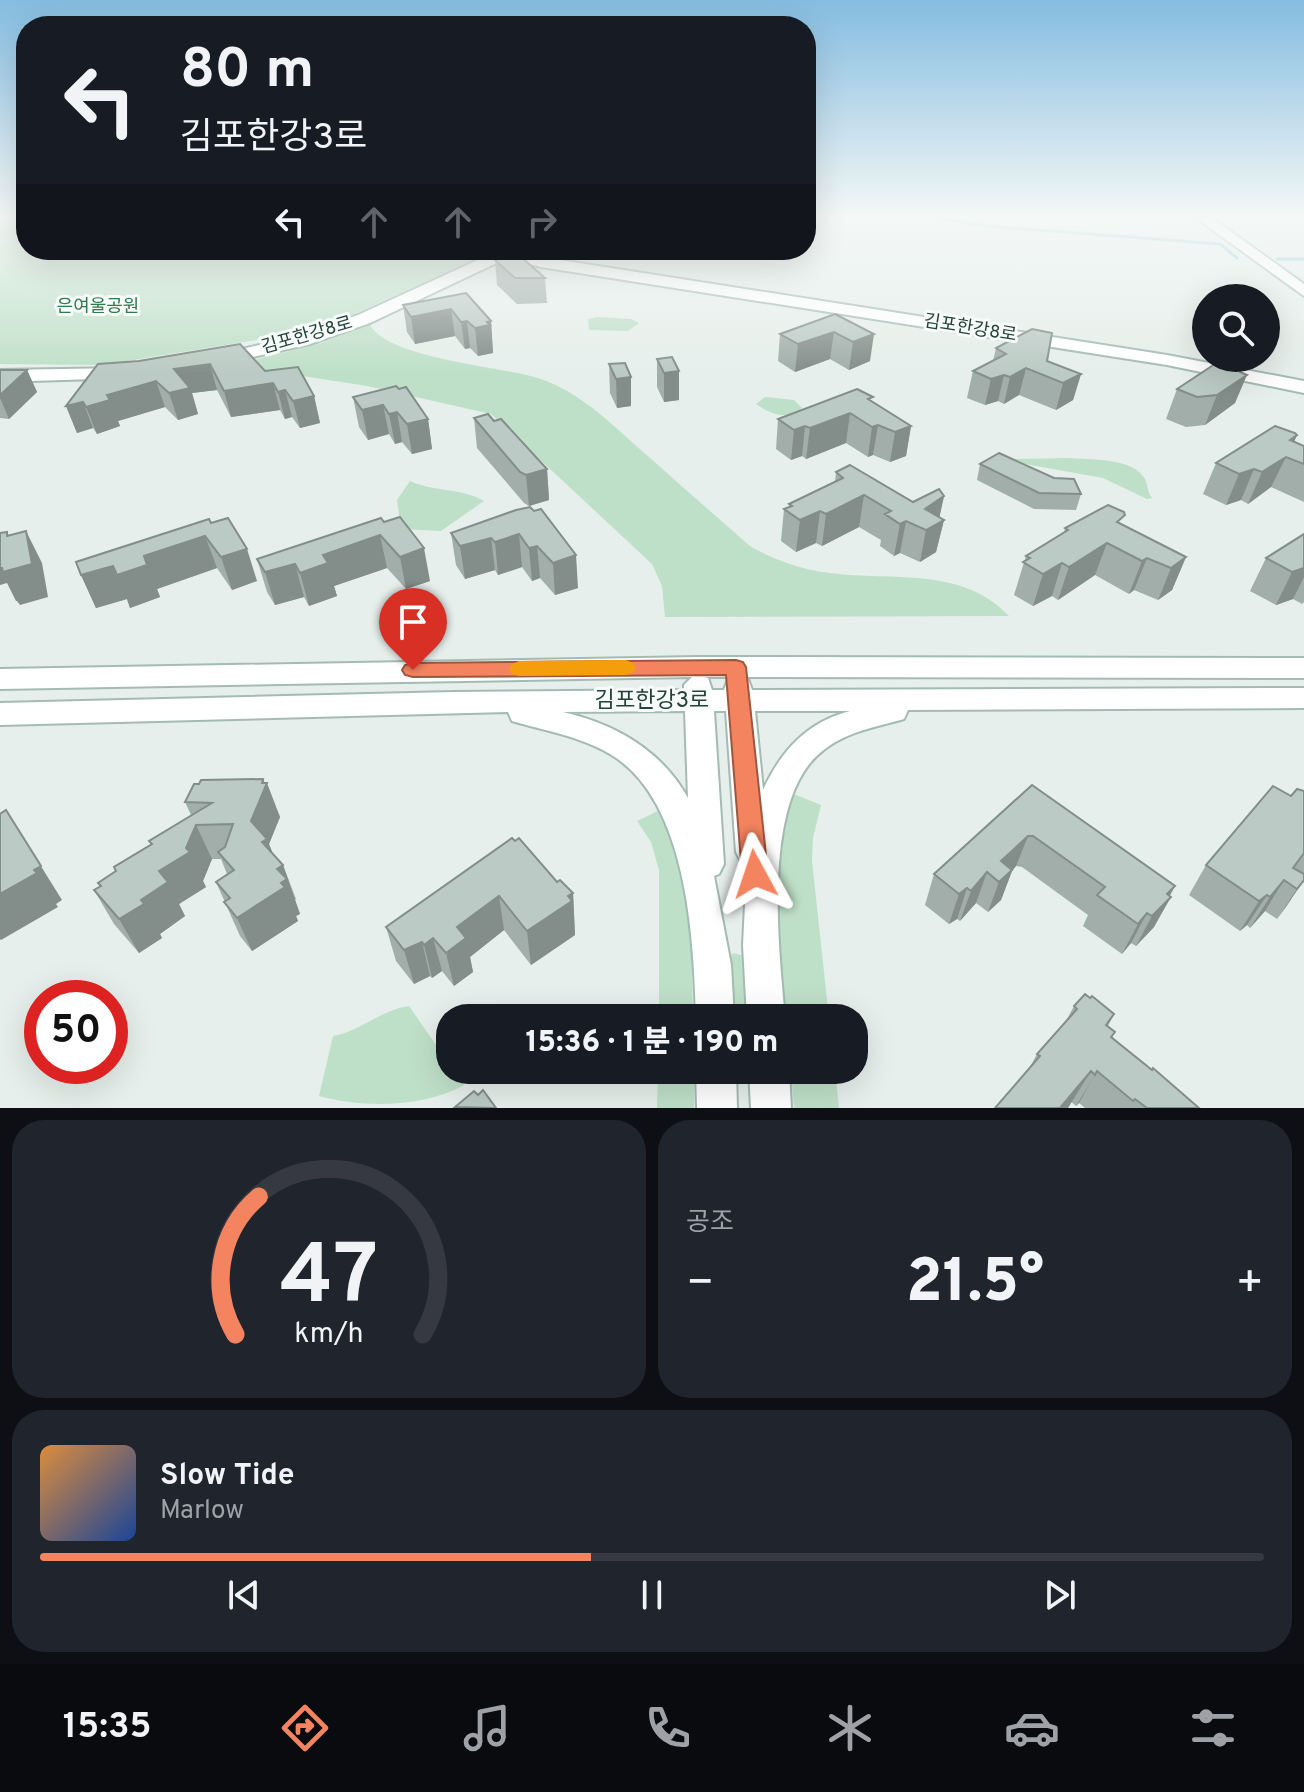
<!DOCTYPE html>
<html lang="ko">
<meta charset="utf-8">
<style>
:root{--surface:#171b24;--page:#20242c;--text:#f1f3f6;--muted:#9ea1a6;--line:#363941;--accent:#f4845f}
body{margin:0;font-family:Overpass,"Noto Sans KR",sans-serif;background:var(--page);color:var(--text);height:100vh;display:flex;flex-direction:column;font-size:30px;white-space:nowrap}
*{box-sizing:border-box;margin:0}
p{font-size:26px;color:var(--muted)}
.icon{flex:none;width:44px;height:44px;fill:none;stroke:currentColor;stroke-width:2;stroke-linecap:round;stroke-linejoin:round}
.map{position:relative;height:1108px;overflow:hidden}
.panel{display:flex;flex-direction:column;gap:12px;padding:12px;background:#0d0f14;flex:1}
.panel>*{flex:none}
.banner{position:absolute;left:16px;top:16px;width:800px;height:244px;border-radius:32px;box-shadow:0 8px 32px #0002;background:#171b24;color:var(--text);overflow:hidden}
.fabs{position:absolute;left:1192px;top:284px;display:grid;gap:16px}
.fabs a{display:grid;place-items:center;width:88px;height:88px;border-radius:50%;background:var(--surface);box-shadow:0 8px 32px #0002;font-size:40px}
.speed{position:absolute;left:24px;top:980px;display:flex;gap:16px;font-size:40px;font-weight:700;text-align:center}
.speed>*{display:grid;place-content:center;width:104px;height:104px;border-radius:50%;background:var(--surface);box-shadow:0 8px 32px #0002;line-height:1}
.speed .limit{border:12px solid #d22;background:#fff;color:#111}
.pin{position:absolute;display:grid;place-items:center;width:68px;height:68px;color:#fff;margin:-82px -34px;border-radius:50% 50% 50% 0;rotate:-45deg;box-shadow:0 0 8px #0007}
.pin .icon{rotate:45deg}
.me{position:absolute;width:88px;margin:-44px;rotate:355deg;stroke-linejoin:round;filter:drop-shadow(0 0 6px #0008)}
.turn{display:flex;align-items:center;gap:28px;height:168px;padding:0 32px;font-size:36px}
.turn .icon{width:104px;height:104px;stroke-width:2.5}
.turn b{display:block;font-size:56px;line-height:68px}
.lanes{display:flex;align-items:center;height:76px;padding:0 32px;background:#0003;justify-content:center;gap:40px;direction:ltr}
.lanes .off{opacity:.35}
.big{font-size:60px;font-weight:800;line-height:1.1}
.panel .widget{flex:1;display:flex;flex-direction:column;justify-content:center;gap:12px;min-width:0;padding:0 28px;border-radius:32px;background:var(--page)}
.panel .dial{align-items:center;gap:0}
.dial svg{height:208px;overflow:visible;fill:none;stroke:var(--line);stroke-width:7;stroke-linecap:round;text-anchor:middle}
.dial text{fill:var(--text);stroke:none}
.song{display:flex;align-items:center;gap:24px}
.cover{width:96px;height:96px;border-radius:12px;background:linear-gradient(135deg,hsl(30 70% 55%),hsl(220 70% 35%))}
.played{height:8px;border-radius:4px;background:linear-gradient(90deg,var(--accent) 45%,var(--line) 45%)}
.keys{display:flex;justify-content:space-around;direction:ltr}
.heat{display:flex;justify-content:space-between;align-items:center;font-size:44px;direction:ltr}
.panel .tiles{flex:1;display:grid;gap:12px;grid-template-columns:1fr 1fr}
.widget:last-child{grid-column:span 2}
.trip{position:absolute;left:436px;top:1004px;width:432px;height:80px;border-radius:32px;background:var(--surface);box-shadow:0 8px 32px #0002;font-weight:800;line-height:80px;text-align:center}
.dock{display:flex;height:128px;justify-content:space-around;align-items:center;background:#090b0e;color:var(--muted)}
.dock .icon{width:56px;height:56px}
.dock .on{color:var(--accent)}
.dock b{font-size:36px;color:var(--text)}
.map>svg:first-child{display:block}
.green{fill:#bfe0c8}
.lines{fill:none;stroke-linecap:round;stroke-linejoin:round}
.stream{stroke:#8ec9d4;stroke-width:3}
.secondary-casing{stroke:#a4bbb3;stroke-width:4}
.secondary{fill:#fff;fill-rule:evenodd}
.wall{fill:#a1aea9}
.shaded-wall{fill:#838d89}
.building{fill:#bbcac4;stroke:#838d89;stroke-width:2}
.route{fill:#f4845f;stroke:#9f563e;stroke-width:2}
.slow{fill:#f59e0b}
.labels{text-anchor:middle;dominant-baseline:central;stroke-width:6;stroke-linejoin:round;paint-order:stroke}
.far-park-label{font-size:18px;fill:#2d7a4b;stroke:#f7fbf9}
.far-street-label{font-size:18px;fill:#24423a;stroke:#f7fbf9}
.street-label{font-size:22px;fill:#24423a;stroke:#f7fbf9}
</style>
<div class="map">
<svg width="1304" height="1108" viewBox="0 0 1304 1108">
<rect width="100%" height="100%" fill="#e6efeb"/>
<g class="green">
<polygon points="0,218 26,218 26,250 459,250 474,254 476,259 361,311 327,324 280,336 103,365 0,364"/>
<polygon points="597,317 631,319 639,323 628,331 589,330 588,319"/>
<path d="M370 325C389 359 501 366 541 379 584 394 615 428 649 457 682 487 716 516 750 546 777 562 806 571 838 574 897 580 964 568 1009 616L665 617 662 586 652 564 491 414 367 386 244 367 242 363 321 343Z"/>
<path d="M765 397 794 400 802 408C789 421 770 414 756 404Z"/>
<path d="M1068 458C1089 460 1133 457 1145 479 1148 485 1147 491 1152 498L1147 499 1103 478 1025 464 1013 459Z"/>
<path d="M410 481C434 492 462 488 484 501L441 531 401 529 397 500Z"/>
<polygon points="789,792 821,805 813,838 812,861 829,1018 786,1018 773,872"/>
<polygon points="664,808 690,884 693,1018 659,1018 659,870 651,842 637,821"/>
<polygon points="733,953 745,956 749,1018 733,1018 730,957"/>
<path d="M409 1006 450 1065V1070H454L464 1085C424 1108 361 1108 319 1096L333 1036C359 1032 381 1010 409 1006Z"/>
<polygon points="658,1070 694,1070 694,1108 657,1108"/>
<polygon points="791,1070 835,1070 839,1108 794,1108"/>
</g>
<g class="lines">
<g class="stream">
<polyline points="940,218 986,226 1220,244 1237,258"/>
<polyline points="1277,259 1304,259"/>
</g>
<g class="secondary-casing">
<g id="secondary">
<polygon points="1196,218 1212,218 1304,284 1304,296"/>
<polygon points="486,250 514,250 541,257 1167,355 1304,381 1304,393 1167,365 541,267 507,258 370,323 310,344 217,365 208,360 211,356 299,336 358,315 491,254"/>
<polygon points="121,368 128,370 130,374 128,378 0,382 0,370"/>
<path d="M698 657 1304 658V678L741 677 748 679 752 690 1304 688V708L908 710 904 719C876 727 849 731 825 749 760 795 779 948 785 1018H747L743 945 747 864 741 862 736 852 726 711H714L724 864 719 874 714 876 731 965 734 1018H696C694 938 687 799 610 754 580 736 545 731 512 721L508 712 0 725V703L453 692 684 690V685L692 677 0 689V669ZM704 677H735L728 679 724 690H712L708 678ZM685 711 688 798C661 750 615 724 563 712ZM755 711H850C807 722 781 751 763 790Z"/>
<polygon points="696,1070 736,1070 737,1108 697,1108"/>
<polygon points="749,1070 789,1070 791,1108 751,1108"/>
</g>
</g>
<use href="#secondary" class="secondary"/>
</g>
<g class="wall">
<polygon points="495,260 545,278 547,303 517,304 497,285"/>
<polygon points="466,293 491,321 493,353 478,356 470,348 465,349 455,336 415,344 407,332 403,305"/>
<polygon points="835,314 870,361 849,370 830,359 795,372 778,361 780,334"/>
<polygon points="996,348 1047,361 1081,374 1073,400 1056,410 1019,395 1004,404 998,401 985,405 967,398 973,371 993,361"/>
<polygon points="657,359 679,371 679,400 664,402 657,387"/>
<polygon points="139,361 265,371 314,396 320,423 300,428 292,417 285,419 280,410 231,417 217,390 192,393 198,414 178,420 165,407 118,421 120,426 97,434 93,428 77,433 66,406"/>
<polygon points="609,364 631,406 617,408 610,393"/>
<polygon points="0,370 27,370 37,392 9,419 0,418"/>
<polygon points="1241,373 1235,403 1205,425 1186,427 1166,419 1177,389"/>
<polygon points="353,397 428,419 432,449 412,454 402,442 395,444 389,434 368,440 359,427"/>
<polygon points="872,402 911,426 906,456 890,462 873,455 868,457 846,443 806,459 802,456 791,460 776,449 778,419"/>
<polygon points="474,418 494,421 547,469 549,500 529,506 524,503 477,448"/>
<polygon points="1297,435 1294,442 1304,446 1304,502 1271,487 1248,504 1241,500 1226,505 1203,494 1216,463"/>
<polygon points="980,464 1081,494 1076,510 1034,509 977,480"/>
<polygon points="836,472 913,502 944,496 939,518 944,520 936,552 920,562 900,553 894,556 880,546 881,540 859,527 822,546 816,543 796,552 781,541 784,509 789,507 789,504 835,482"/>
<polygon points="516,510 578,588 555,595 540,578 532,581 522,567 498,575 495,570 465,579 456,565 451,533"/>
<polygon points="381,518 430,581 406,589 387,568 334,586 337,596 309,606 304,597 275,605 267,592 257,559"/>
<polygon points="211,523 257,581 232,590 217,568 157,589 160,597 130,608 127,599 96,608 81,575"/>
<polygon points="1122,524 1186,557 1172,590 1158,600 1134,590 1129,594 1095,575 1058,600 1052,596 1033,606 1014,595 1026,556 1064,533 1065,528"/>
<polygon points="1304,534 1304,602 1302,604 1293,599 1276,605 1250,591 1266,558"/>
<polygon points="263,779 280,817 269,844 273,854 283,865 296,899 295,900 300,914 296,916 298,921 252,951 240,936 216,882 227,874 221,859 212,859 203,881 206,887 179,904 185,916 160,934 162,938 139,953 114,924 94,890 100,887 98,883 116,871 151,845 149,841 191,815 185,802"/>
<polygon points="1032,785 1175,886 1154,927 1136,946 1131,943 1122,954 1083,926 1088,915 1022,867 1016,866 1012,871 1001,900 988,912 976,903 960,921 957,919 949,924 925,905 934,874"/>
<polygon points="1304,791 1304,880 1277,919 1265,911 1250,928 1247,925 1240,931 1189,895 1206,865 1291,796"/>
<polygon points="557,882 573,893 575,935 531,965 504,930 470,957 473,972 454,986 442,971 432,978 430,976 414,984 396,961 386,927"/>
<polygon points="1074,1006 1114,1014 1108,1026 1115,1032 1112,1038 1199,1108 1085,1108 1079,1103 1076,1106 1030,1067 1037,1054 1066,1021"/>
</g>
<g class="shaded-wall">
<polygon points="451,309 455,336 415,344 411,317"/>
<polygon points="467,321 470,348 465,349 461,322"/>
<polygon points="491,321 493,353 478,356 475,328"/>
<polygon points="834,332 830,359 795,372 798,344"/>
<polygon points="874,334 870,361 849,370 853,342"/>
<polygon points="210,364 217,390 192,393 198,414 178,420 169,393 174,369"/>
<polygon points="1244,365 1238,381 1247,375 1235,403 1205,425 1217,395 1240,372"/>
<polygon points="1026,368 1019,395 1004,404 1010,377"/>
<polygon points="27,370 37,392 9,419 0,398 0,395"/>
<polygon points="679,371 679,400 664,402 664,373"/>
<polygon points="1081,374 1073,400 1056,410 1063,383"/>
<polygon points="1004,375 998,401 985,405 991,379"/>
<polygon points="631,377 631,406 617,408 616,379"/>
<polygon points="156,381 165,407 118,421 120,426 97,434 86,407 107,395"/>
<polygon points="273,383 280,410 231,417 224,391"/>
<polygon points="285,390 292,417 285,419 278,392"/>
<polygon points="314,396 320,423 300,428 293,401"/>
<polygon points="83,402 93,428 77,433 66,406"/>
<polygon points="383,405 389,434 368,440 362,410"/>
<polygon points="397,412 402,442 395,444 389,414"/>
<polygon points="850,413 846,443 806,459 810,428"/>
<polygon points="428,419 432,449 412,454 407,424"/>
<polygon points="878,425 873,455 868,457 872,427"/>
<polygon points="805,426 802,456 791,460 794,430"/>
<polygon points="911,426 906,456 890,462 895,432"/>
<polygon points="1297,435 1287,457 1286,457 1271,487 1248,504 1262,472 1290,440"/>
<polygon points="547,469 549,500 529,506 526,475"/>
<polygon points="1254,469 1241,500 1226,505 1239,474"/>
<polygon points="864,495 859,527 822,546 826,514"/>
<polygon points="944,496 938,524 944,520 936,552 920,562 926,530 925,509"/>
<polygon points="820,511 816,543 796,552 800,520"/>
<polygon points="906,521 900,553 894,556 900,524"/>
<polygon points="26,531 42,563 48,597 20,605 17,601 16,601 7,583 0,585 0,556 7,536 7,532 23,564"/>
<polygon points="519,534 522,567 498,575 495,542"/>
<polygon points="380,535 387,568 334,586 337,596 309,606 300,573 323,555"/>
<polygon points="205,536 217,568 157,589 160,597 130,608 127,599 96,608 81,575 113,566"/>
<polygon points="491,538 495,570 465,579 460,546"/>
<polygon points="1107,543 1095,575 1058,600 1069,567"/>
<polygon points="537,546 540,578 532,581 529,548"/>
<polygon points="424,548 430,581 406,589 400,557"/>
<polygon points="247,549 257,581 232,590 221,557"/>
<polygon points="576,555 578,588 555,595 553,563"/>
<polygon points="1186,557 1172,590 1158,600 1171,568"/>
<polygon points="1147,558 1134,590 1129,594 1142,561"/>
<polygon points="1062,563 1052,596 1033,606 1043,574"/>
<polygon points="295,564 304,597 275,605 265,572"/>
<polygon points="1304,568 1304,577 1293,599 1276,605 1292,572"/>
<polygon points="263,779 266,786 267,783 280,817 269,844 278,868 283,865 300,914 296,916 298,921 252,951 237,918 251,821"/>
<polygon points="6,810 62,900 56,904 58,907 1,940 0,939 0,894"/>
<polygon points="196,825 212,859 203,881 206,887 179,904 185,916 160,934 162,938 139,953 119,919 141,900 159,871 186,848"/>
<polygon points="1028,836 1016,866 1012,871 1001,900 988,912 999,882 1001,861"/>
<polygon points="987,872 976,903 960,921 971,891"/>
<polygon points="1284,880 1265,911 1250,928 1270,897"/>
<polygon points="1304,880 1286,907 1277,919 1297,889"/>
<polygon points="1175,886 1165,903 1171,897 1154,927 1136,946 1152,916 1167,894"/>
<polygon points="967,888 957,919 949,924 959,894"/>
<polygon points="573,893 575,935 531,965 527,931"/>
<polygon points="1267,895 1247,925 1240,931 1259,901"/>
<polygon points="499,896 504,930 470,957 473,972 454,986 446,953 457,927"/>
<polygon points="1147,913 1131,943 1122,954 1138,924"/>
<polygon points="433,938 442,971 432,978 424,945"/>
<polygon points="422,942 430,976 414,984 404,950"/>
<polygon points="1091,1071 1068,1108 1060,1108"/>
<polygon points="1097,1071 1079,1103 1076,1106 1095,1075"/>
</g>
<g class="building">
<polygon points="519,255 545,278 515,278 495,260"/>
<polygon points="466,293 491,321 487,322 490,325 475,328 467,321 461,322 451,309 411,317 403,305"/>
<polygon points="835,314 874,334 853,342 834,332 798,344 780,334"/>
<polygon points="1032,329 1052,333 1047,361 1081,374 1063,383 1026,368 1010,377 1004,375 991,379 973,371 1006,354 996,348"/>
<polygon points="240,344 265,371 298,367 314,396 293,401 285,390 278,392 273,383 224,391 210,364 174,369 190,388 169,393 156,381 107,395 110,400 86,407 83,402 66,406 98,364 139,361"/>
<polygon points="672,357 679,371 664,373 657,359"/>
<polygon points="1224,358 1244,365 1240,372 1247,375 1217,395 1197,397 1177,389"/>
<polygon points="625,363 631,377 616,379 609,364"/>
<polygon points="0,370 27,370 0,395"/>
<polygon points="396,386 399,389 406,387 428,419 407,424 397,412 389,414 383,405 362,410 353,397"/>
<polygon points="857,389 873,397 868,399 911,426 895,432 878,425 872,427 850,413 810,428 805,426 794,430 778,419"/>
<polygon points="488,414 494,421 501,419 547,469 526,475 520,472 474,418"/>
<polygon points="1275,426 1295,433 1297,435 1290,440 1304,446 1304,464 1286,457 1262,472 1254,469 1239,474 1216,463"/>
<polygon points="999,453 1054,478 1074,479 1081,494 1039,493 980,464"/>
<polygon points="850,465 913,502 939,489 944,496 925,509 944,520 926,530 906,521 900,524 885,514 891,511 864,495 826,514 820,511 800,520 784,509 792,506 789,504 843,478 836,472"/>
<polygon points="1108,505 1124,512 1125,515 1117,522 1186,557 1171,568 1147,558 1142,561 1107,543 1069,567 1062,563 1043,574 1023,562 1030,558 1026,556 1068,530 1065,528"/>
<polygon points="530,507 534,511 541,509 576,555 553,563 537,546 529,548 519,534 495,542 491,538 460,546 451,533 516,510"/>
<polygon points="400,517 424,548 400,557 380,535 323,555 328,563 300,573 295,564 265,572 257,559 381,518 384,522"/>
<polygon points="228,518 247,549 221,557 205,536 144,556 147,565 117,575 113,566 81,575 76,562 209,519 211,523"/>
<polygon points="26,531 32,564 3,572 2,568 0,568 0,533 7,532 7,536"/>
<polygon points="1304,534 1304,568 1292,572 1266,558"/>
<polygon points="263,779 262,783 267,783 251,821 267,839 262,842 283,865 277,869 287,879 281,883 285,887 237,918 224,902 230,898 216,882 234,870 218,852 225,847 233,824 196,825 186,848 190,852 159,871 168,882 141,900 144,904 119,919 94,890 101,886 98,883 116,871 114,867 152,844 149,841 212,803 185,802 194,784 199,784 201,780"/>
<polygon points="1032,785 1175,886 1167,894 1171,897 1152,916 1147,913 1138,924 1097,895 1105,887 1033,836 1028,836 1001,861 1012,870 999,882 987,872 971,891 967,888 959,894 934,874"/>
<polygon points="1273,786 1291,796 1297,789 1304,791 1304,853 1293,868 1304,874 1304,880 1297,889 1284,880 1270,897 1267,895 1259,901 1206,865"/>
<polygon points="6,810 41,866 34,870 37,873 0,894 0,814"/>
<polygon points="512,838 515,841 519,838 557,882 560,880 573,893 568,896 572,901 527,931 499,896 457,927 466,938 446,953 433,938 424,945 422,942 404,950 386,927"/>
<polygon points="1085,994 1090,998 1092,996 1114,1014 1106,1025 1115,1032 1111,1037 1152,1070 1153,1068 1199,1108 1147,1108 1135,1099 1133,1101 1097,1071 1095,1075 1091,1071 1060,1108 995,1108 1040,1056 1037,1054 1077,1009 1074,1006"/>
<polygon points="483,1090 496,1108 455,1107 474,1091 478,1095"/>
</g>
<linearGradient id="sky" x2="0" y2="1"><stop stop-color="#84bce0"/><stop offset="0.58" stop-color="#f4f8f6"/><stop offset="1" stop-color="#f4f8f6" stop-opacity="0"/></linearGradient>
<rect width="1304" height="373" fill="url(#sky)"/>
<polygon class="route" points="736,660 743,662 746,667 768,874 764,881 755,885 746,881 742,874 726,675 413,677 405,675 402,670 405,665 413,663"/>
<polygon class="slow" points="626,660 633,663 636,668 633,673 626,675 519,676 512,674 509,669 512,664 519,661"/>
<g class="labels">
<g class="far-park-label">
<text x="98" y="307">은여울공원</text>
</g>
<g class="far-street-label">
<text transform="translate(970 329) rotate(9)">김포한강8로</text>
<text transform="translate(307 336) rotate(-16)">김포한강8로</text>
</g>
<g class="street-label">
<text x="652" y="701">김포한강3로</text>
</g>
</g>
</svg>
<div class="fabs">
<a><svg class="icon" aria-label="search" viewBox="0 0 24 24"><circle cx="10" cy="10" r="6"/><path d="M15 15l6 6"/></svg></a>
</div>
<div class="speed"><div class="limit">50</div></div>
<div class="pin" style="left:413px;top:670px;background:#d93025"><svg class="icon" aria-label="arrive" viewBox="0 0 24 24"><path d="M6 21V4h12l-3 4 3 4H6"/></svg></div>
<svg class="me" style="left:755px;top:874px" viewBox="-20 -20 40 40"><path d="M0-17L14 15 0 8-14 15z" fill="#f4845f" stroke="#fff" stroke-width="4"/></svg>
<div class="trip">15:36 · 1 분 · 190 m</div>
<div class="banner">
<div class="turn"><svg class="icon" aria-label="left" viewBox="0 0 24 24"><path d="M17 20v-9H6M10 6l-5 5 5 5"/></svg><div><b>80 m</b>김포한강3로</div></div>
<div class="lanes"><svg class="icon" aria-label="left" viewBox="0 0 24 24"><path d="M17 20v-9H6M10 6l-5 5 5 5"/></svg><svg class="icon off" aria-label="ahead" viewBox="0 0 24 24"><path d="M12 20V5M6 11l6-6 6 6"/></svg><svg class="icon off" aria-label="ahead" viewBox="0 0 24 24"><path d="M12 20V5M6 11l6-6 6 6"/></svg><svg class="icon off" aria-label="right" viewBox="0 0 24 24"><path d="M7 20v-9h11M14 6l5 5-5 5"/></svg></div>
</div>
</div>
<section class="panel">
<div class="tiles">
<div class="widget dial"><svg viewBox="0 0 100 80">
<path d="M14 69A42 42 0 1 1 86 69"/>
<path d="M14 69A42 42 0 0 1 23 16" stroke="#f4845f"/>
<text x="50" y="56" font-size="32" font-weight="700">47</text>
<text x="50" y="72" font-size="11">km/h</text>
</svg></div>
<div class="widget"><p>공조</p>
<div class="heat"><a>−</a><b class="big">21.5°</b><a>+</a></div>
</div>
<div class="widget">
<div class="song"><i class="cover"></i><div><b>Slow Tide</b><p>Marlow</p></div></div>
<div class="played"></div>
<div class="keys"><svg class="icon" aria-label="previous" viewBox="0 0 24 24"><path d="M18 5L8 12l10 7zM5 5v14"/></svg><svg class="icon" aria-label="pause" viewBox="0 0 24 24"><path d="M8 5v14M16 5v14"/></svg><svg class="icon" aria-label="next" viewBox="0 0 24 24"><path d="M6 5l10 7-10 7zM19 5v14"/></svg></div>
</div>
</div>
</section>
<nav class="dock">
<b>15:35</b>
<svg class="icon on" aria-label="directions" viewBox="0 0 24 24"><path d="M12 3l9 9-9 9-9-9zM9 14v-3h6M13 9l2 2-2 2"/></svg>
<svg class="icon" aria-label="music" viewBox="0 0 24 24"><path d="M9 18V5l10-2v13"/><circle cx="6" cy="18" r="3"/><circle cx="16" cy="16" r="3"/></svg>
<svg class="icon" aria-label="phone" viewBox="0 0 24 24"><path d="M5 4h4l2 5-3 2q2 4 5 5l2-3 5 2v4C11 20 4 13 5 4z"/></svg>
<svg class="icon" aria-label="climate" viewBox="0 0 24 24"><path d="M12 3v18M4 7l16 10M4 17L20 7"/></svg>
<svg class="icon" aria-label="car" viewBox="0 0 24 24"><path d="M5 17H2v-5l4-1 3-4h7l3 4 3 1v5h-3M9 17h6M6 11h13"/><circle cx="7" cy="17" r="2"/><circle cx="17" cy="17" r="2"/></svg>
<svg class="icon" aria-label="filters" viewBox="0 0 24 24"><path d="M4 7h16M4 17h16"/><circle cx="9" cy="7" r="2"/><circle cx="15" cy="17" r="2"/></svg>
</nav>
